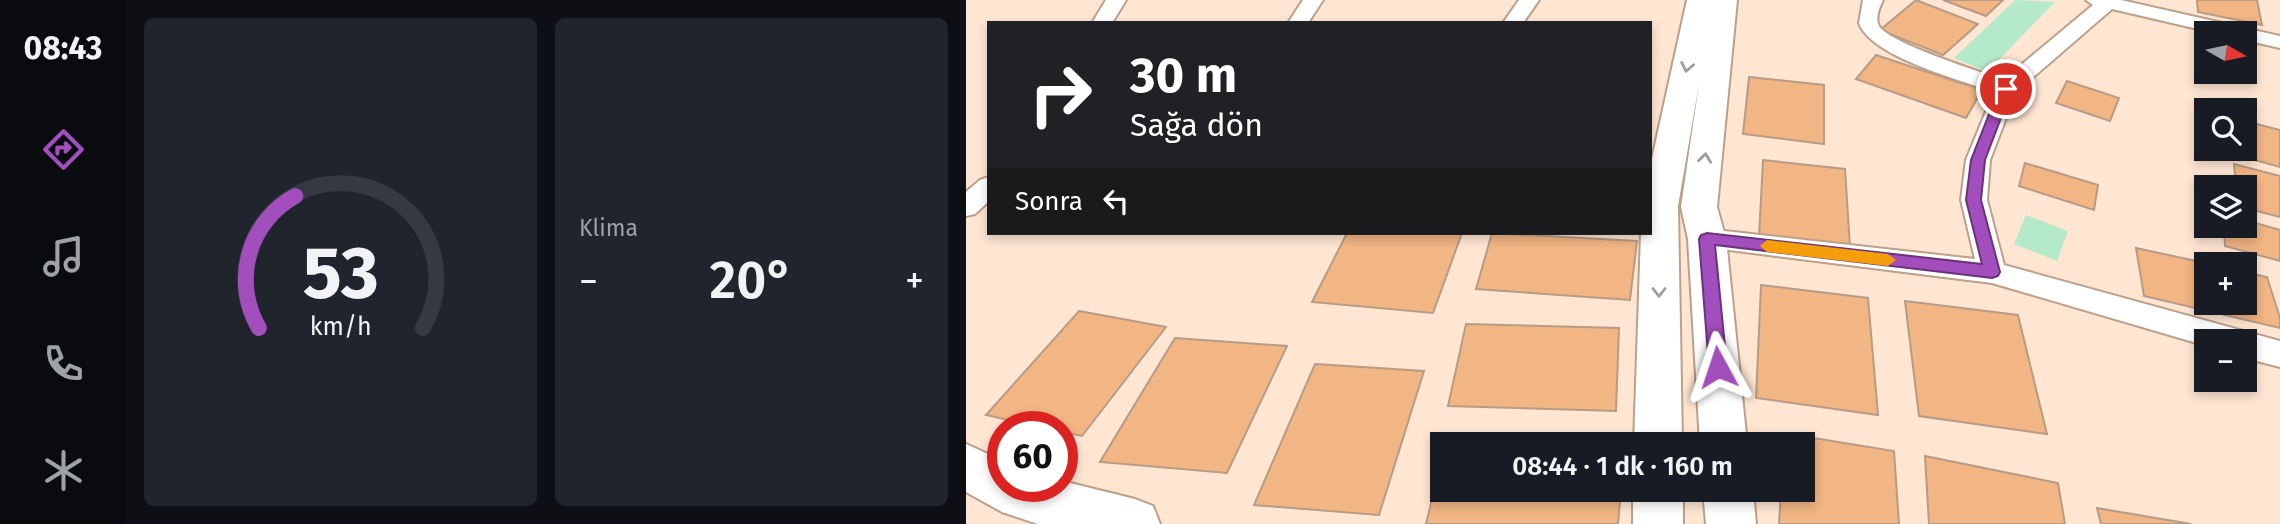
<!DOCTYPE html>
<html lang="tr">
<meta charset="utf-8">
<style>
:root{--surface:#171b24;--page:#20242c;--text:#f1f3f6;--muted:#9ea1a6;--line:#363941;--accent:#a24ebd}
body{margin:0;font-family:"Fira Sans",sans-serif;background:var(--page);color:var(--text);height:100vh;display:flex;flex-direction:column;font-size:26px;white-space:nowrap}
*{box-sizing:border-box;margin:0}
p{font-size:23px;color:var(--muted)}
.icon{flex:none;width:38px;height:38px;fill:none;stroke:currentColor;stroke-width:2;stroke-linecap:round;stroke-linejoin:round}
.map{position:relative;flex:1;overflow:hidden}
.side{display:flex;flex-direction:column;gap:18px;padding:18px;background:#0d0f14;width:840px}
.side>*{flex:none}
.top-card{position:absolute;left:21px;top:21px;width:665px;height:214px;border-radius:0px;box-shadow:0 4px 10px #0003;background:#202124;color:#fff;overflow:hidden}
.needle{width:46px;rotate:99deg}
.fabs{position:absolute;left:1228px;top:21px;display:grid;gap:14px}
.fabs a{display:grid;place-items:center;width:63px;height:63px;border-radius:0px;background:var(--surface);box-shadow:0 4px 10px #0003;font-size:35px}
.speed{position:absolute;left:21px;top:411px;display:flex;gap:14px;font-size:35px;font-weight:700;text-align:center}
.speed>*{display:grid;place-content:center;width:91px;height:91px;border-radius:50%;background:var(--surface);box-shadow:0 4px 10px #0003;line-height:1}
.speed .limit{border:10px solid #d22;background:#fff;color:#111}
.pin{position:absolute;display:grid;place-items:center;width:60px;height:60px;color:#fff;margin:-30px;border:4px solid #fff;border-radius:50%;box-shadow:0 2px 7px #0007}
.me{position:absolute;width:77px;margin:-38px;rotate:355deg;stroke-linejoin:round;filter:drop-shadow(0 0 5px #0008)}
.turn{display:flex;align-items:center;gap:24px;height:147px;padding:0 28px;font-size:32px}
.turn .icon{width:91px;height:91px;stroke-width:2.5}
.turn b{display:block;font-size:49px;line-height:60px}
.then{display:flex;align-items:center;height:66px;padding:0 28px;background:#0003;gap:14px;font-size:26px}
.big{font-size:52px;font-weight:600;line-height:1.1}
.side .tile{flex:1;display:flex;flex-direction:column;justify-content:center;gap:10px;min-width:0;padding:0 24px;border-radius:10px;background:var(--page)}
.side .dial{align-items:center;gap:0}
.dial svg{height:182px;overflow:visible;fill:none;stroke:var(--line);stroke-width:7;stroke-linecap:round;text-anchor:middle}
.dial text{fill:var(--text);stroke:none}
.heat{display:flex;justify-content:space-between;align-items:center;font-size:38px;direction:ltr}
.side .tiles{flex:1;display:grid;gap:18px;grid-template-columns:repeat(2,1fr)}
.trip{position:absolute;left:464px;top:432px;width:385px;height:70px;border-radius:0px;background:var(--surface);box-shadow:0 4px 10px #0003;font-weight:600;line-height:70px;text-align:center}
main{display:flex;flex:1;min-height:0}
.tabs{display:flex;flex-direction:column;width:126px;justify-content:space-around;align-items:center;background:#090b0e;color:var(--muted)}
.tabs .icon{width:49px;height:49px}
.tabs .selected{color:var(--accent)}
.tabs b{font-size:32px;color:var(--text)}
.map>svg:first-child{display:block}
.green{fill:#b4eaca}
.building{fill:#f2b584;stroke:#b79b85;stroke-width:2}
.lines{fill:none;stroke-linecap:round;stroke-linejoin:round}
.minor-casing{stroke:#bca089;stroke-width:4}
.secondary-casing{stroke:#bca089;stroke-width:4}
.primary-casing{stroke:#bca089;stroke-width:4}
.minor{fill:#fff;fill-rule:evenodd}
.secondary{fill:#fff;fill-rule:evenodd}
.primary{fill:#fff;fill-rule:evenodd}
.oneway{stroke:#a19d9a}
.route{fill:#a24ebd;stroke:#69337b;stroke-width:2}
.slow{fill:#f59e0b}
</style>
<main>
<nav class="tabs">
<b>08:43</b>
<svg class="icon selected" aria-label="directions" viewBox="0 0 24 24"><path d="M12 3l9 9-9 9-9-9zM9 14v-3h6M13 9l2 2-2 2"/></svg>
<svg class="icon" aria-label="music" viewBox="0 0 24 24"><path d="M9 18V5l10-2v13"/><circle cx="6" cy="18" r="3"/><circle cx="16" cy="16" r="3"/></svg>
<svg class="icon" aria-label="phone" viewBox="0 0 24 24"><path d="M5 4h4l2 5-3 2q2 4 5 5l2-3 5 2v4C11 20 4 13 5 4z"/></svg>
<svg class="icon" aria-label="climate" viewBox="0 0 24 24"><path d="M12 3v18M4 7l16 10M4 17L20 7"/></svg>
</nav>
<section class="side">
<div class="tiles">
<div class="tile dial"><svg viewBox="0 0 100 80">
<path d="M14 69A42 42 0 1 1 86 69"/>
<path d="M14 69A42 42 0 0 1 30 11" stroke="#a24ebd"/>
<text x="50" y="56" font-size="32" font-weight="700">53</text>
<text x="50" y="72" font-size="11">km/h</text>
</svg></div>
<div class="tile"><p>Klima</p>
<div class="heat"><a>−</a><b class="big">20°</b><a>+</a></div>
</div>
</div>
</section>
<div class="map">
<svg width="1314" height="524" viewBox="0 0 1314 524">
<rect width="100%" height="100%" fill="#ffe6d3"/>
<g class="green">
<polygon points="1049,0 1089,2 1021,72 988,58"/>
<polygon points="1060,215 1102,231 1091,261 1048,244"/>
</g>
<g class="building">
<polygon points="950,0 1012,24 977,55 914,30"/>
<polygon points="977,0 1037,0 1020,16"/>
<polygon points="1231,0 1291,0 1296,25 1232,12"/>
<polygon points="910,55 1016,90 1000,118 890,79"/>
<polygon points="783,77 858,85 858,144 777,134"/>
<polygon points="1101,81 1153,98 1144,121 1090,103"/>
<polygon points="1279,121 1314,130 1314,167 1267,154 1267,149 1279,149"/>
<polygon points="797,160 879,169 884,247 793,237"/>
<polygon points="1059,163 1132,185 1128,210 1053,186"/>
<polygon points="1268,164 1314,176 1314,217 1279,208 1279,187 1270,187"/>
<polygon points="1279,220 1314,230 1314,261 1259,246 1258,226 1279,226"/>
<polygon points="381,233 496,233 467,313 346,302"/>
<polygon points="526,233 671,241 664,300 510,289"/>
<polygon points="1170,248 1244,264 1241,264 1241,303 1279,303 1279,272 1301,277 1314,318 1314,328 1178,296"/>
<polygon points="795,285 902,298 912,415 790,398"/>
<polygon points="939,301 1052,315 1081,434 953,416"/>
<polygon points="113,311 200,327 116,436 96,432 96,427 73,427 20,415"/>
<polygon points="500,324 653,328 650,411 482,406"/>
<polygon points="209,338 321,346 261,473 134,462"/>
<polygon points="349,364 458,371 413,515 288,505"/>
<polygon points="817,433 928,451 933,524 813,524 815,490 836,490 836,444 817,444"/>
<polygon points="480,438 610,444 479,444"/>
<polygon points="959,456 1092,483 1099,524 963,524"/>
<polygon points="476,457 476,490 655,490 652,524 460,524"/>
<polygon points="1131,508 1225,524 1135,524"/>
</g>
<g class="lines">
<g class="minor-casing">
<g id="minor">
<polygon points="140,0 160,0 146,23 126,23"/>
<polygon points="337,0 357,0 342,23 322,23"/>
<polygon points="553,0 573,0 557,23 537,23"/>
<path d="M897 0H917C913 8 909 18 913 26 923 43 1015 72 1037 80L1127 5 1120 0H1155L1314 36V48L1279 40V33H1249L1146 9 1050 92 1024 160 1021 200 1038 265 1314 341V367L1279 358V341H1241V346L1026 283 731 246 727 239 731 232 741 229 1009 259 995 200 1000 160 1028 92C995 80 905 57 893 23Z"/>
<polygon points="23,177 23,201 9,214 0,216 0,192 14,180"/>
</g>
</g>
<g class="secondary-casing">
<polygon id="secondary" points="0,444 37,461 37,486 96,486 96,481 169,499 187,506 194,524 72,524 36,512 0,492"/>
</g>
<g class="primary-casing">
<g id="primary">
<polygon points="721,0 771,0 751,207 760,239 781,444 734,444 722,239 715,207 733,84 712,206 716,444 668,444 675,233 684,233 684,168"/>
<rect x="667" y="490" width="50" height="34"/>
<polygon points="737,490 787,490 790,524 740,524"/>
</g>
</g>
<use href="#minor" class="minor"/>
<use href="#secondary" class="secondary"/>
<use href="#primary" class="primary"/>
</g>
<defs><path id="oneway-chevron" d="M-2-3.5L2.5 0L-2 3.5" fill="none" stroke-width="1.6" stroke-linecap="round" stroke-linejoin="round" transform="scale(1.75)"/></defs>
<g class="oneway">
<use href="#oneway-chevron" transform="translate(721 67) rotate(101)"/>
<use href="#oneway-chevron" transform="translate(739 158) rotate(-83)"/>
<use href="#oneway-chevron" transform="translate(693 292) rotate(90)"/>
</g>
<polygon class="route" points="1040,85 1046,89 1019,160 1015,200 1034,272 1032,276 1026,278 749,245 761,367 758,373 752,375 745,373 743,367 733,239 735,235 741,233 1016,264 1000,200 1005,160 1033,89"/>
<polygon class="slow" points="801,240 922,254 930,260 922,266 801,252 794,246"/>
</svg>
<div class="fabs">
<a><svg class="needle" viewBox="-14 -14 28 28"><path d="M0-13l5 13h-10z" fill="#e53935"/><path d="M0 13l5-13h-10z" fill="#9ea1a6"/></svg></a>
<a><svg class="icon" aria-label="search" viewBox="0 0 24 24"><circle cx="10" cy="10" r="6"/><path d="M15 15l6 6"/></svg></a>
<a><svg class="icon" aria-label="layers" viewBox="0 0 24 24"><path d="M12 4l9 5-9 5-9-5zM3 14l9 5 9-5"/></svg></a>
<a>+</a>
<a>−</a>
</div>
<div class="speed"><div class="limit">60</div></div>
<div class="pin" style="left:1040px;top:89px;background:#d93025"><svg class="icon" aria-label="arrive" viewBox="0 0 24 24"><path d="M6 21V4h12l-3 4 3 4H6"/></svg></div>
<svg class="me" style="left:752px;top:367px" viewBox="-20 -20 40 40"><path d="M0-17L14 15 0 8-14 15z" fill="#a24ebd" stroke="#fff" stroke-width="4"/></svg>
<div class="trip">08:44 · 1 dk · 160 m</div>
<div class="top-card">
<div class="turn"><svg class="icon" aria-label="right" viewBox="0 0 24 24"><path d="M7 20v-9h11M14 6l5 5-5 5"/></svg><div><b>30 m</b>Sağa dön</div></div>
<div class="then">Sonra<svg class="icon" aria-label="left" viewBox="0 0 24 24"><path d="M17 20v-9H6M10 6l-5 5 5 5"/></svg></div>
</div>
</div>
</main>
